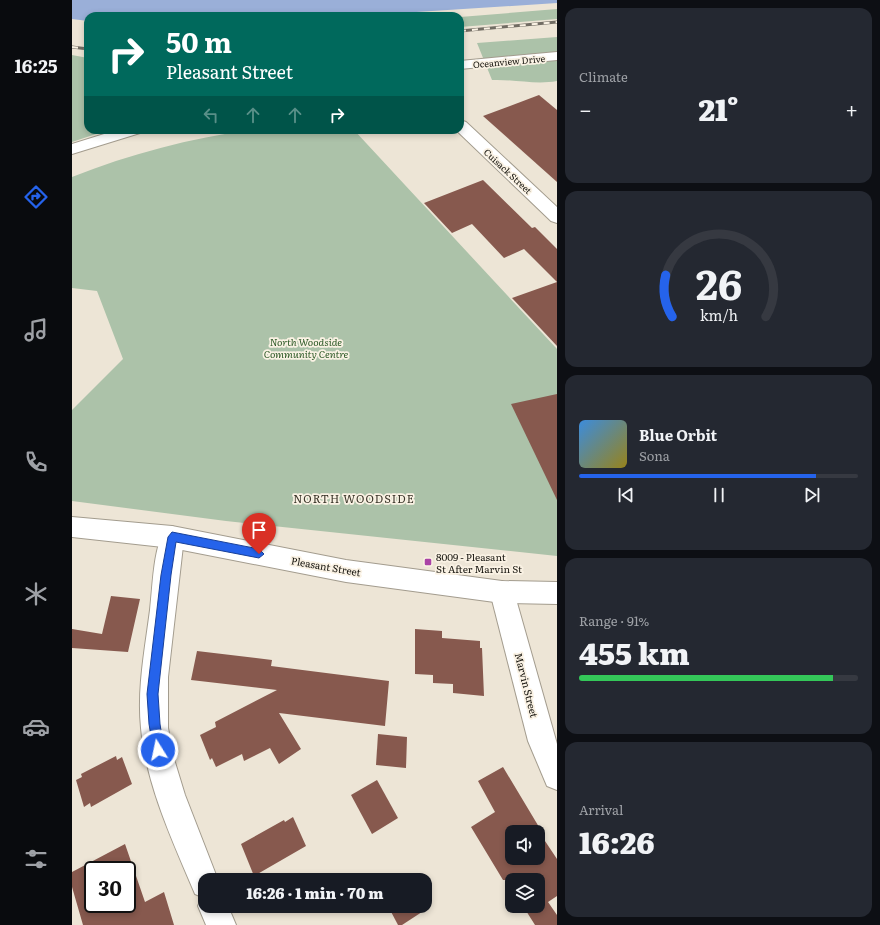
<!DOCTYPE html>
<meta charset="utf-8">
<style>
:root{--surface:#171b24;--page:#242831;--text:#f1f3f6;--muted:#9ea1a6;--line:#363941;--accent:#2563eb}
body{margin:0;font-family:Literata,serif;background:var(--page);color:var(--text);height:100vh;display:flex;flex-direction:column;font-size:15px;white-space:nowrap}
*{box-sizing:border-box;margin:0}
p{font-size:13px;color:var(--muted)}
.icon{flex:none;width:22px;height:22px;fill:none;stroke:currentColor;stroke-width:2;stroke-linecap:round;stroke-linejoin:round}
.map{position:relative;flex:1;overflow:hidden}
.side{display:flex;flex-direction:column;gap:8px;padding:8px;background:#0d0f14;width:323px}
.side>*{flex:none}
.hud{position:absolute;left:12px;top:12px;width:380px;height:122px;border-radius:12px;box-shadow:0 2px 6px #0003;background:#00695c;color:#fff;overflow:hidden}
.buttons{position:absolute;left:433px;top:825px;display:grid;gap:8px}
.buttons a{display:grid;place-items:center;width:40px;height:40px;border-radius:8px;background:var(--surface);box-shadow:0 2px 6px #0003;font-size:20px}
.speed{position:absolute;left:12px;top:861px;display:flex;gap:8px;font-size:20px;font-weight:700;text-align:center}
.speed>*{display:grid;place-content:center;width:52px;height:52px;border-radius:50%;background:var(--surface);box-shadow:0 2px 6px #0003;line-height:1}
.speed .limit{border:2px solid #111;border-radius:6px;background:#fff;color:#111}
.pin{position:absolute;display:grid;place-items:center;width:34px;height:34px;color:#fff;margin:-41px -17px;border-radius:50% 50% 50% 0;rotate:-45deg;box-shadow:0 0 4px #0007}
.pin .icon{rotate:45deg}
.me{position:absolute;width:44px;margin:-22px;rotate:350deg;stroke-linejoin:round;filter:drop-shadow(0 0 3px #0008)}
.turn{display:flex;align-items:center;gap:14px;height:84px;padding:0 16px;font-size:18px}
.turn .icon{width:52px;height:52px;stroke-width:2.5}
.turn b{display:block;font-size:28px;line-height:34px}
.lanes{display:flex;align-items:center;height:38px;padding:0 16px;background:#0003;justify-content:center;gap:20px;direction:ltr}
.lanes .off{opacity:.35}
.big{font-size:30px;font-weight:800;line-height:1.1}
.side .widget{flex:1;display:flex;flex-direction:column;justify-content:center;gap:6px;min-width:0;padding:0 14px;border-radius:12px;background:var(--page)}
.side .dial{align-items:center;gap:0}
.dial svg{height:104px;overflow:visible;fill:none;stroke:var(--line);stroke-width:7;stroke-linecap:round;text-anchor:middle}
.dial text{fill:var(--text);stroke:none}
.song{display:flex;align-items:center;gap:12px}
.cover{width:48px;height:48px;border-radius:6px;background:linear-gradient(135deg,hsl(210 70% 55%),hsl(50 70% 35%))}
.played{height:4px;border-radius:2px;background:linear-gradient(90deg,var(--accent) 85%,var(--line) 85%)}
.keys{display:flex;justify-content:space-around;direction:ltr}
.heat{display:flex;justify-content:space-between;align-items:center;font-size:22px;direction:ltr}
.charge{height:6px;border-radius:3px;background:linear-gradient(90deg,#34c759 91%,var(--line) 0)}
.trip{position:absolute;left:126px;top:873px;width:234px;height:40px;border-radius:12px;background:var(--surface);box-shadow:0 2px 6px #0003;font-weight:800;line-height:40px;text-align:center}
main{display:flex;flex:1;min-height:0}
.dock{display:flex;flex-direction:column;width:72px;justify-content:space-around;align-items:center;background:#090b0e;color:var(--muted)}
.dock .icon{width:28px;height:28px}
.dock .active{color:var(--accent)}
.dock b{font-size:18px;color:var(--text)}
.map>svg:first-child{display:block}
.green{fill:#acc2a9}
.water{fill:#9aafd8}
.building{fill:#87594e;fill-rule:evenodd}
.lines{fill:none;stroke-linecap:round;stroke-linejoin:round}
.minor-casing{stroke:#a39c8e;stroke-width:2}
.major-casing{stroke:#a39c8e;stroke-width:2}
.minor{fill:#fff;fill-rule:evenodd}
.major{fill:#fff;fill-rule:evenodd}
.rail-casing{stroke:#716c63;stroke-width:3}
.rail{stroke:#faf2e4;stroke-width:2;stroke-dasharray:6;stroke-linecap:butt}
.route{fill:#2563eb;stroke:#184099}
.poi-dot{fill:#aa43a6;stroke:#faf2e4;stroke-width:1.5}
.labels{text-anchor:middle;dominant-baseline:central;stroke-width:3.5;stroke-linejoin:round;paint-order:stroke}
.far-street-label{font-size:9px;fill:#16140e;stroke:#faf2e4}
.park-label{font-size:10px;font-style:italic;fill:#2b5825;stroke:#faf2e4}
.poi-label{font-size:10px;fill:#16140e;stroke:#faf2e4;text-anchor:start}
.street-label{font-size:10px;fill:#16140e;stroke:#faf2e4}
.neighbourhood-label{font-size:11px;letter-spacing:1px;fill:#393428;stroke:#faf2e4}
</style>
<main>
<nav class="dock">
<b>16:25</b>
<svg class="icon active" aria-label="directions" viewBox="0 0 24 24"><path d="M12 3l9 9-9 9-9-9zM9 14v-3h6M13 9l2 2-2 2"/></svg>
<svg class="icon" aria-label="music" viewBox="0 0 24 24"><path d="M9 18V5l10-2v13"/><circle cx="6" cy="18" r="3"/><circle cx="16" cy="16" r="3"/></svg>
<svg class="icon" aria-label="phone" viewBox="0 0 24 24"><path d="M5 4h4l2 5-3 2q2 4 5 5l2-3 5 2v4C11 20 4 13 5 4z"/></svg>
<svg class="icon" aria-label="climate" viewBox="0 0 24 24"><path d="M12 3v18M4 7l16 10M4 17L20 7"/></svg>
<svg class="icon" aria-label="car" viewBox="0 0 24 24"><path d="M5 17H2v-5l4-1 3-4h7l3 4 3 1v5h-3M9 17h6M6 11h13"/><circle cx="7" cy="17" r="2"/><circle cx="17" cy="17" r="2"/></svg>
<svg class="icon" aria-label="filters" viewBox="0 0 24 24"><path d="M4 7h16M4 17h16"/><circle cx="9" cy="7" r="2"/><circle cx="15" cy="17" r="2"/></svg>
</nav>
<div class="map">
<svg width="485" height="925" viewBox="0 0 485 925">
<rect width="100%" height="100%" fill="#ede5d6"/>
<g class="green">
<polygon points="485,9 485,19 388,27 388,17"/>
<path d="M485 37V81C463 85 442 79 420 80L405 43Z"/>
<polygon points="0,55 16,58 16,130 36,130 0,142"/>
<path d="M180 130H282L485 349V556L154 521 0 501V410L51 359 25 291 0 288V177C58 154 118 138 180 130Z"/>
</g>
<polygon class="water" points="0,0 485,0 485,3 282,16 16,16 16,21 0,19"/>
<g class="building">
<polygon points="467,95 485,110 485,182 411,116"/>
<polygon points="411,180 460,228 463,227 485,249 485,282 452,249 432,258 400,224 380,233 352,203"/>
<polygon points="485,282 485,346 440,298"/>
<polygon points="485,394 485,500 439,404"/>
<polygon points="39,596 68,599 56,652 0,648 0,629 30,634"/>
<polygon points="343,629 370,631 370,638 408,641 408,648 410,648 412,696 381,693 381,684 361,683 361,675 343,674"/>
<polygon points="125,651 200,660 199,666 317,681 313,726 207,713 229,749 207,764 198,748 172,761 170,754 144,767 140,758 138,760 128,735 144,727 143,722 205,690 119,680"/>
<polygon points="306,734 335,737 334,768 304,765"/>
<polygon points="44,756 45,760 50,757 60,784 19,807 18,803 12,807 4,780 10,777 9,774"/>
<path d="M431 767 467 827 465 829 485 859V896L476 902 485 915V925H463L451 906H466V880H440V889L434 880H431L399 827 423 812 406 781ZM440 832H466V858H440Z"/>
<polygon points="305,780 326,818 300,834 279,795"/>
<polygon points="221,817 234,846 182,876 169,844 212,820 213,822"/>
<path d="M53 844 73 902 92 892 102 925H11L0 887V872ZM21 870H55V904H21Z"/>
<polygon points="316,906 351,906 353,910 330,925 326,925"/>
</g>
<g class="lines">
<g class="minor-casing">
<g id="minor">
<polygon points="485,52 485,60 388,69 388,61"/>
<polygon points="388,120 394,122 485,207 485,223 479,221 384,130 388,130"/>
<polygon points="45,130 70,130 68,133 0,154 0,144"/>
<path d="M100 526 108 530 112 537 96 677V728L102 759 113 795 146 880H133V906H156L164 925H134L126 906 130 897 123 894C101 842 74 785 69 728 65 688 73 649 78 610 81 584 81 553 92 530Z"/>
<polygon points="430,581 439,584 442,592 485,744 485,790 475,786 456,741 418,592 421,584"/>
</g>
</g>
<g class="major-casing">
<polygon id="major" points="0,517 100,526 274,560 430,581 485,582 485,604 430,603 274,582 100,548 0,537"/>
</g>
<use href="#minor" class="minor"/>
<use href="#major" class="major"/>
<g class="rail-casing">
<g id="rail">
<polyline points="388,31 485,22"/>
<polyline points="0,47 16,49"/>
</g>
</g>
<use href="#rail" class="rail"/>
</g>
<polygon class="route" points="100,532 187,549 192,554 187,558 104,542 99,575 86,694 88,724 92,750 90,754 86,755 82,754 77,724 75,694 89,575 96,537"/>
<rect class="poi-dot" x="352" y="558" width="8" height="8" rx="2"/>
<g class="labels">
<g class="far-street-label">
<text transform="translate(437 61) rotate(-5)">Oceanview Drive</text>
<text transform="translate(436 171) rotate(43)">Cuisack Street</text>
</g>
<g class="park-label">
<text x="234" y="341">North Woodside<tspan x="234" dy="12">Community Centre</tspan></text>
</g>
<g class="poi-label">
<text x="364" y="556">8009 - Pleasant<tspan x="364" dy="12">St After Marvin St</tspan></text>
</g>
<g class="street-label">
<text transform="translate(254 566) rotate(10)">Pleasant Street</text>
<text transform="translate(455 685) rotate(76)">Marvin Street</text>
</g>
<g class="neighbourhood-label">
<text x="282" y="498">NORTH WOODSIDE</text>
</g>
</g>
</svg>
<div class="buttons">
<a><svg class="icon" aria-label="sound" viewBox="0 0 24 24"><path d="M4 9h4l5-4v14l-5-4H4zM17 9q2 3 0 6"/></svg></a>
<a><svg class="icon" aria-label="layers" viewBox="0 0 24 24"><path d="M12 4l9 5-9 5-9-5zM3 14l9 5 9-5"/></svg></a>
</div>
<div class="speed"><div class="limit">30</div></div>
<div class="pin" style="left:187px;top:554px;background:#d93025"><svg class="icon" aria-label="arrive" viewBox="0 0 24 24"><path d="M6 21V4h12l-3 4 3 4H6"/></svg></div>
<svg class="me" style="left:86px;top:750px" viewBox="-20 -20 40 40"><circle r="17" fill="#2563eb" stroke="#fff" stroke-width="3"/><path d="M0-11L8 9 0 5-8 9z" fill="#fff"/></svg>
<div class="trip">16:26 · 1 min · 70 m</div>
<div class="hud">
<div class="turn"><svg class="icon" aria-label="right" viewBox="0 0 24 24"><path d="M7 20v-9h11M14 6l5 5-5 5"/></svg><div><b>50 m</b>Pleasant Street</div></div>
<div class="lanes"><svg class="icon off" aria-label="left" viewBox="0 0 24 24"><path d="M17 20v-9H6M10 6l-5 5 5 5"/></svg><svg class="icon off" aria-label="ahead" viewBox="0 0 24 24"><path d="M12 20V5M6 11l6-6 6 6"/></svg><svg class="icon off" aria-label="ahead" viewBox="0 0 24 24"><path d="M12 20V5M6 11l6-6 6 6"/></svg><svg class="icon" aria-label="right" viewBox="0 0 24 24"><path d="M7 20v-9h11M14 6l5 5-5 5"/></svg></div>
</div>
</div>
<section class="side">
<div class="widget"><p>Climate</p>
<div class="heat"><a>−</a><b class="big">21°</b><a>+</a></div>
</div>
<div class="widget dial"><svg viewBox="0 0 100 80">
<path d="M14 69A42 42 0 1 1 86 69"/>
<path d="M14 69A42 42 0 0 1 9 37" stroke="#2563eb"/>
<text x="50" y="56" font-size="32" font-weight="700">26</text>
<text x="50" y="72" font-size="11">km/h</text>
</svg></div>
<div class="widget">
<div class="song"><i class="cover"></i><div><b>Blue Orbit</b><p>Sona</p></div></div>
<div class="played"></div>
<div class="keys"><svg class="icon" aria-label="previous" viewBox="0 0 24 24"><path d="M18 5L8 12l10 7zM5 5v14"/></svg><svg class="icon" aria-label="pause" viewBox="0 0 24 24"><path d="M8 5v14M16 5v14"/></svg><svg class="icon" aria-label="next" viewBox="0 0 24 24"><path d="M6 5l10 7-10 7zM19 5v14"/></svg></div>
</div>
<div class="widget"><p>Range · 91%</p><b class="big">455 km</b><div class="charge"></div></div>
<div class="widget"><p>Arrival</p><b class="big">16:26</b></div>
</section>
</main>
